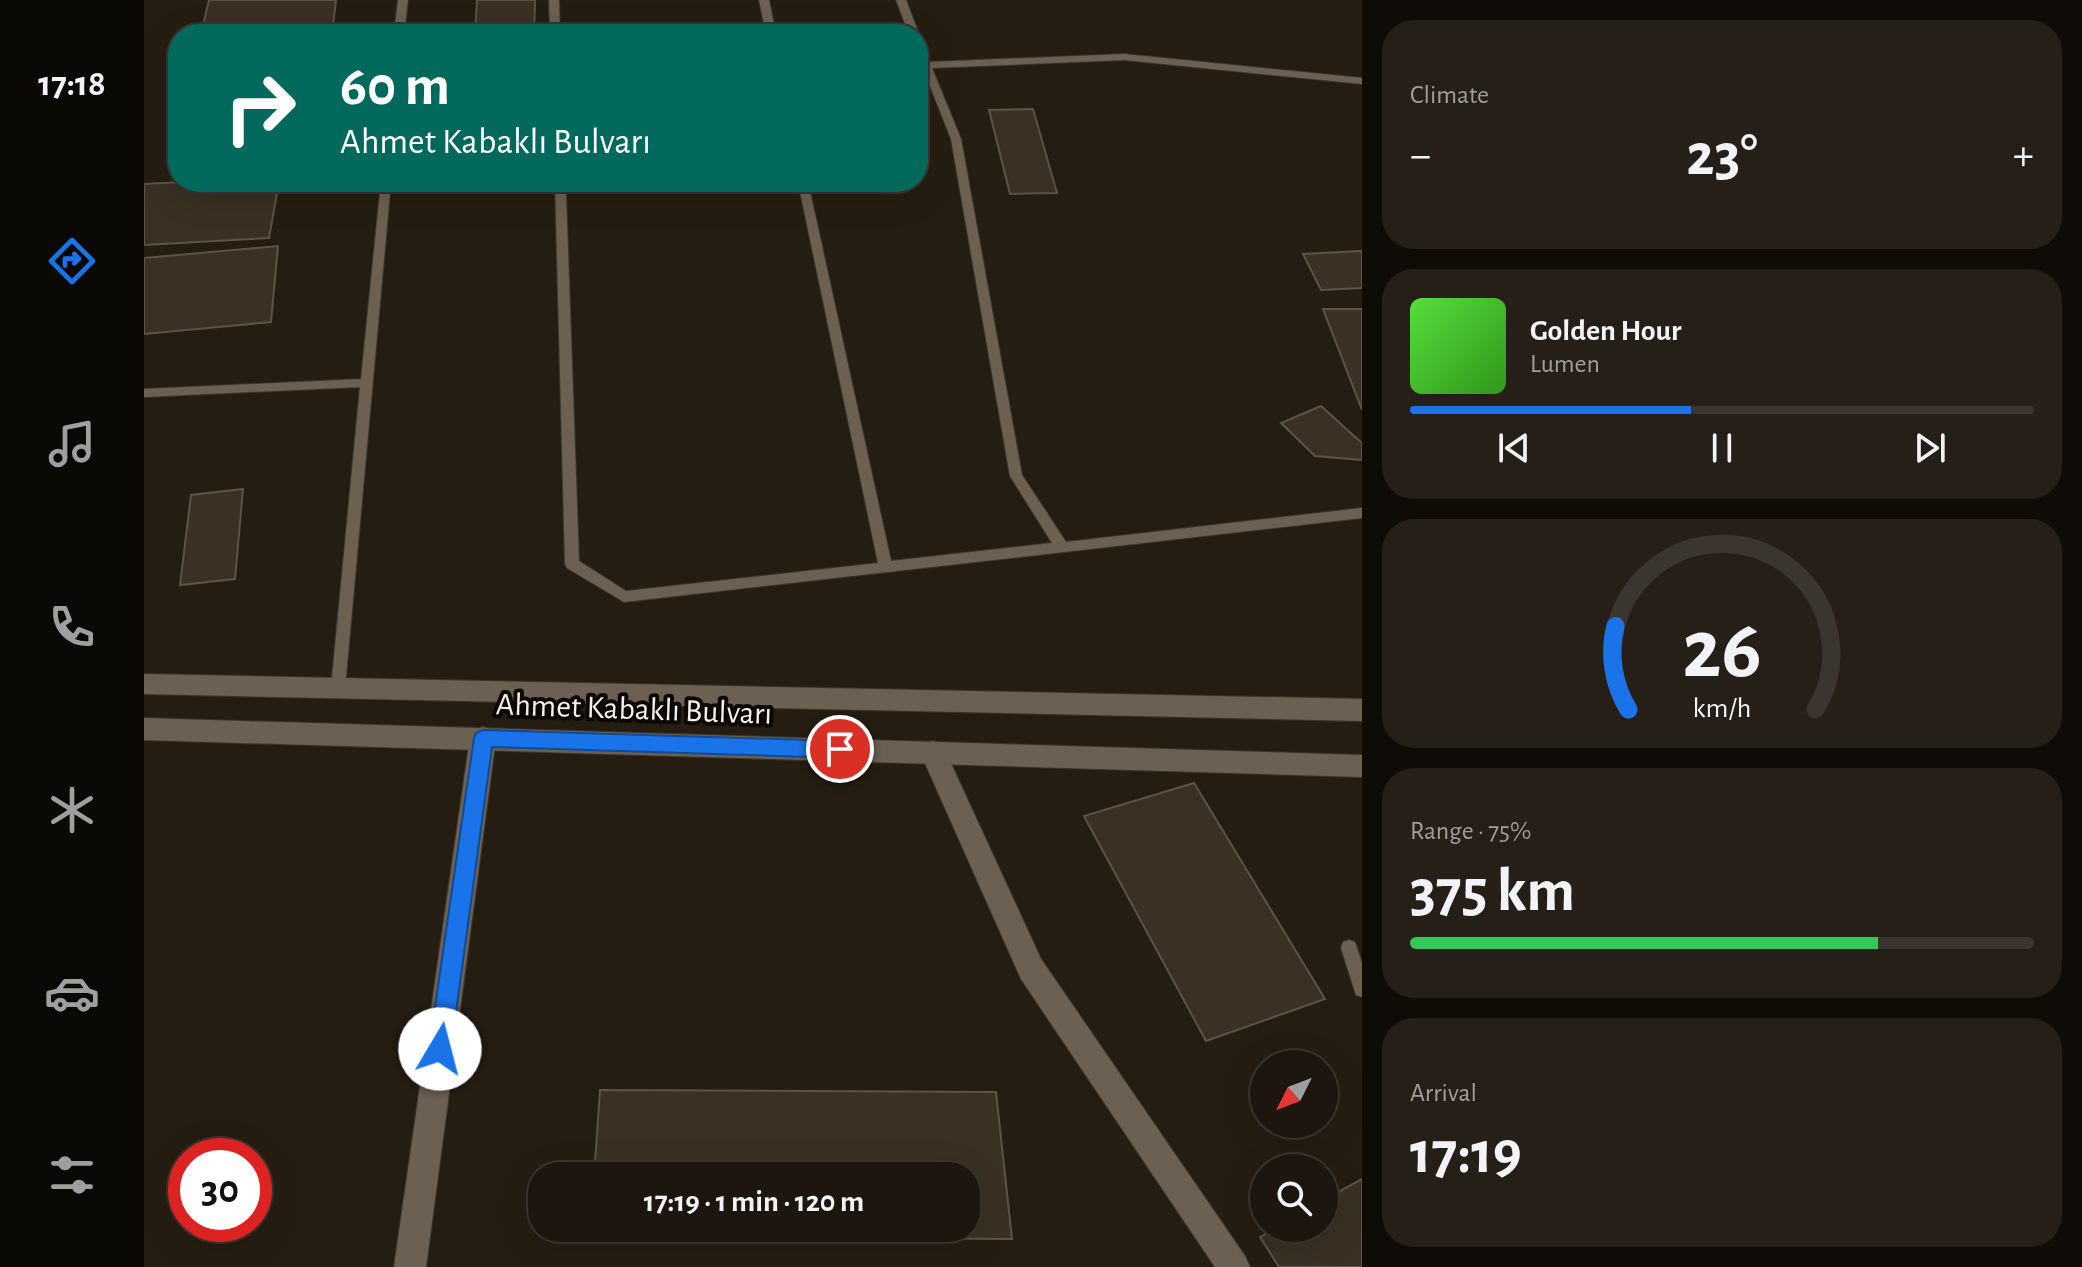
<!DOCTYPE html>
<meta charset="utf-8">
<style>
:root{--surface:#1c160e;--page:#251f17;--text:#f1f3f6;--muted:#a09f9e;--line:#3a352e;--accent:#1a73e8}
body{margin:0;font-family:"Alegreya Sans",sans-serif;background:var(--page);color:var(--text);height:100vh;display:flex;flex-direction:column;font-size:30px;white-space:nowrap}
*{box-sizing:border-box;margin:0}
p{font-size:26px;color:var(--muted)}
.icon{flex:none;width:44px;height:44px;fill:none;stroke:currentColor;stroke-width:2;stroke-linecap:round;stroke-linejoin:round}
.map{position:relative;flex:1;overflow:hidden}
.sheet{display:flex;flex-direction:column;gap:20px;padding:20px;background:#0f0c08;width:720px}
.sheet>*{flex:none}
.banner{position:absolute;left:24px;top:24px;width:760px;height:168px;border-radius:32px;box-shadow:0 8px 32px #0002,0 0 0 2px var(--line);background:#00695c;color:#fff;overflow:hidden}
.needle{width:52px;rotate:228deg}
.tools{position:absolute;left:1106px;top:1050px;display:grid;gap:16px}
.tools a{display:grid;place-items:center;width:88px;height:88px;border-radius:50%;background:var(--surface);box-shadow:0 8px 32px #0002,0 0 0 2px var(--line);font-size:40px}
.speed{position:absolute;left:24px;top:1138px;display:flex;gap:16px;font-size:40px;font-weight:700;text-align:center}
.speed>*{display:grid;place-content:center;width:104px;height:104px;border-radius:50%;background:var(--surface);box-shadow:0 8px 32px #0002,0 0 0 2px var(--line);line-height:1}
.speed .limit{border:12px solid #d22;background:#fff;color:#111}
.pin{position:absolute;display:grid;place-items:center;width:68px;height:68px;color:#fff;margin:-34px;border:4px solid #fff;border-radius:50%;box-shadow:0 2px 8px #0007}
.me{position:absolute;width:88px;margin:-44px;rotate:8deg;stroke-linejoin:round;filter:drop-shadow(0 0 6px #0008)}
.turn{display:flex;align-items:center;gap:28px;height:168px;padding:0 40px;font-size:36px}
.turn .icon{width:104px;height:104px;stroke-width:2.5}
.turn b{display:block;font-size:56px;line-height:68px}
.big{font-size:60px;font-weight:700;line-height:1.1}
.sheet .tile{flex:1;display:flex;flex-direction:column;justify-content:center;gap:12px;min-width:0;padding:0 28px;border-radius:32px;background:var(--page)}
.sheet .dial{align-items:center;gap:0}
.dial svg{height:208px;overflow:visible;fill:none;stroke:var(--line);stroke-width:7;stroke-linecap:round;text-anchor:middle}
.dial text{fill:var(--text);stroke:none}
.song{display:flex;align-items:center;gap:24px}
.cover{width:96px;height:96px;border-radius:12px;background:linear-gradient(135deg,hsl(110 70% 55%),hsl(110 70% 35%))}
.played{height:8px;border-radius:4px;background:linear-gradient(90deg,var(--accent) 45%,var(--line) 45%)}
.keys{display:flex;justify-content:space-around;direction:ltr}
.heat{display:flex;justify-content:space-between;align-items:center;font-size:44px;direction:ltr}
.charge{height:12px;border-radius:6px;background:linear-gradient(90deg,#34c759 75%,var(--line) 0)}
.trip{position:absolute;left:384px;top:1162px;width:452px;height:80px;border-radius:32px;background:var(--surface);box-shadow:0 8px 32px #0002,0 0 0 2px var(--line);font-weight:700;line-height:80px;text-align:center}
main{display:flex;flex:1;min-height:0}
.tabs{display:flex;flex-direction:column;width:144px;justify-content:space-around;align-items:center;background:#0b0906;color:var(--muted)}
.tabs .icon{width:56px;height:56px}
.tabs .on{color:var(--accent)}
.tabs b{font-size:36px;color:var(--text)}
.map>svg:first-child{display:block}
.building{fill:#3a3024;stroke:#5d5346;stroke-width:2}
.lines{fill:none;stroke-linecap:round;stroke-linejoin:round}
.lane-casing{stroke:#3d362f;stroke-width:2}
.street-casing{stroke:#3d362f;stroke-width:2}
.secondary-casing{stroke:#3d362f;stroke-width:2}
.lane{fill:#6b6052;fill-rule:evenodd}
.street{fill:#6b6052;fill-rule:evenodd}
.secondary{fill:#6b6052;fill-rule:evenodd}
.route{fill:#1a73e8;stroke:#114b97;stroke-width:2}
.labels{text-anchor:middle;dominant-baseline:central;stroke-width:8;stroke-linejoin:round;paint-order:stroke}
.street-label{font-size:32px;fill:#f6f0e8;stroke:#0c0805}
</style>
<main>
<nav class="tabs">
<b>17:18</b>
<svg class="icon on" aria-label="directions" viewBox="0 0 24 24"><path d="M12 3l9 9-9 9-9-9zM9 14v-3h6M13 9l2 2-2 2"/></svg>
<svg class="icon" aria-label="music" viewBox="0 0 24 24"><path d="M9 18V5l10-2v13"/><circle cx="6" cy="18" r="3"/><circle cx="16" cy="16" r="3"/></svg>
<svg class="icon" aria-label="phone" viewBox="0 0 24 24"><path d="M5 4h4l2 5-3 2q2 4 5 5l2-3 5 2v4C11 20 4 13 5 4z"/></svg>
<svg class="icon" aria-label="climate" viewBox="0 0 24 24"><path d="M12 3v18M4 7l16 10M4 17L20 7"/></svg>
<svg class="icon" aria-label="car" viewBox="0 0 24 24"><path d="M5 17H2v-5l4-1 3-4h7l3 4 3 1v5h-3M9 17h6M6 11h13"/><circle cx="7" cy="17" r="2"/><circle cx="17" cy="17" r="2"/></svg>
<svg class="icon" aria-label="filters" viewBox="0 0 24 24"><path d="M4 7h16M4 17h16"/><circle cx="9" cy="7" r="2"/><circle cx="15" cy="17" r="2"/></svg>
</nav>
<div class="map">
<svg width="1218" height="1267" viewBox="0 0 1218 1267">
<rect width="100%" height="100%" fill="#261d12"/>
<g class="building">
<polygon points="65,0 192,0 188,34 57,34"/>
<polygon points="333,0 391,0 390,34 331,34"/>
<polygon points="889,109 913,193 866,194 845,110"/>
<polygon points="39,182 135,182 125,238 0,245 0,184"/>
<polygon points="134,246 127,322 0,334 0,258"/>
<polygon points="1218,251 1218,288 1177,290 1159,254"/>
<polygon points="1179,309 1218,309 1218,410"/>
<polygon points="1177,406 1218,443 1218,460 1171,456 1137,423"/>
<polygon points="99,489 91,579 36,585 47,495"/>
<polygon points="1050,783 1181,999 1062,1041 940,816"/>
<polygon points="456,1090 852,1092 868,1239 446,1236 446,1228 822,1228 822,1176 450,1176"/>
<polygon points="1218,1179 1218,1267 1135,1267 1116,1237 1132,1228 1180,1228 1180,1200"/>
</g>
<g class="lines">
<g class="lane-casing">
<g id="lane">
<polygon points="254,0 264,0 260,34 250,34"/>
<polygon points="405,0 415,0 416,34 406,34"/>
<polygon points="615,0 625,0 632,34 622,34"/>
<polygon points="752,0 762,0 775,34 774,35 765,34"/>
<polygon points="774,41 779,44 786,62 980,54 1218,78 1218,84 980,60 788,68 817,139 878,475 922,542 1218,508 1218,518 480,602 423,568 421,564 411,182 421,182 421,186 483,182 533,182 528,185 422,193 435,561 482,591 734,563 654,182 664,182 747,561 908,543 866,476 807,139 774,56"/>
<polygon points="237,182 247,182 201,688 199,692 194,694 189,692 187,688 216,387 0,397 0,389 217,379"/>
<polygon points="1205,940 1211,942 1218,963 1218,997 1212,995 1197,948 1199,942"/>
</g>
</g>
<g class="street-casing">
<g id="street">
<polygon points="339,727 348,730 352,738 282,1267 250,1267 326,738 330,730"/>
<polygon points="789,741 798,744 897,959 1101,1256 1106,1267 1071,1267 877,979 776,752 780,744"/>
</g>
</g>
<g class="secondary-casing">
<g id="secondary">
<polygon points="0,674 1218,699 1218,721 0,694"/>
<polygon points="0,718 1218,755 1218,777 0,740"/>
</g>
</g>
<use href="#lane" class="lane"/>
<use href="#street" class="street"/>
<use href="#secondary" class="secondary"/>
</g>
<polygon class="route" points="339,730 696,741 703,744 706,749 703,755 696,758 348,747 307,1049 304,1057 296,1061 288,1057 285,1049 330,738 332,733"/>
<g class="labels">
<g class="street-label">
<text transform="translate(490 709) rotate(2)">Ahmet Kabaklı Bulvarı</text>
</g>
</g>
</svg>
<div class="tools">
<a><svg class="needle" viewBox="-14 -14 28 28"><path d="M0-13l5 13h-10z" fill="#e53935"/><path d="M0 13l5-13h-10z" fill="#a09f9e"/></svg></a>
<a><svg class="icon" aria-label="search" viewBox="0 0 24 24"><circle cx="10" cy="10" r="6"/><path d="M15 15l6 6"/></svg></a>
</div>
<div class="speed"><div class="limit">30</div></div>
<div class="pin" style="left:696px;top:749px;background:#d93025"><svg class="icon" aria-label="arrive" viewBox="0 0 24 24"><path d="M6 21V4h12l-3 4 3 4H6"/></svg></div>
<svg class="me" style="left:296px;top:1049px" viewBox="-20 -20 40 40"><circle r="19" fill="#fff"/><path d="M0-13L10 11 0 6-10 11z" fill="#1a73e8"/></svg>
<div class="trip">17:19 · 1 min · 120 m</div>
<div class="banner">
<div class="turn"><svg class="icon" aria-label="right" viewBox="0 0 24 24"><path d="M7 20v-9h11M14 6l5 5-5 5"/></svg><div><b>60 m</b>Ahmet Kabaklı Bulvarı</div></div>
</div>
</div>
<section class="sheet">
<div class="tile"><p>Climate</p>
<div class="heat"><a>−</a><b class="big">23°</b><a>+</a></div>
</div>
<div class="tile">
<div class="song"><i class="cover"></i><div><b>Golden Hour</b><p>Lumen</p></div></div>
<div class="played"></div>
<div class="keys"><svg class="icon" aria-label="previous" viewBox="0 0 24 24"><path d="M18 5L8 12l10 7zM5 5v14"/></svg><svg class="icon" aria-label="pause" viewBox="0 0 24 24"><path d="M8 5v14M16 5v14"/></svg><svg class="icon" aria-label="next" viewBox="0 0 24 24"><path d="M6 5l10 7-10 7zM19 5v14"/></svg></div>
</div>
<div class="tile dial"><svg viewBox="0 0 100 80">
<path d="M14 69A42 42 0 1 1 86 69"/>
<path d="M14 69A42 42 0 0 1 9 37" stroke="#1a73e8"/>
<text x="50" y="56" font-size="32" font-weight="700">26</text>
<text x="50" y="72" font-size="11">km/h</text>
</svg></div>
<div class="tile"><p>Range · 75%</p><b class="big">375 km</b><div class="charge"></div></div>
<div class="tile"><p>Arrival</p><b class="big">17:19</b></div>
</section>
</main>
